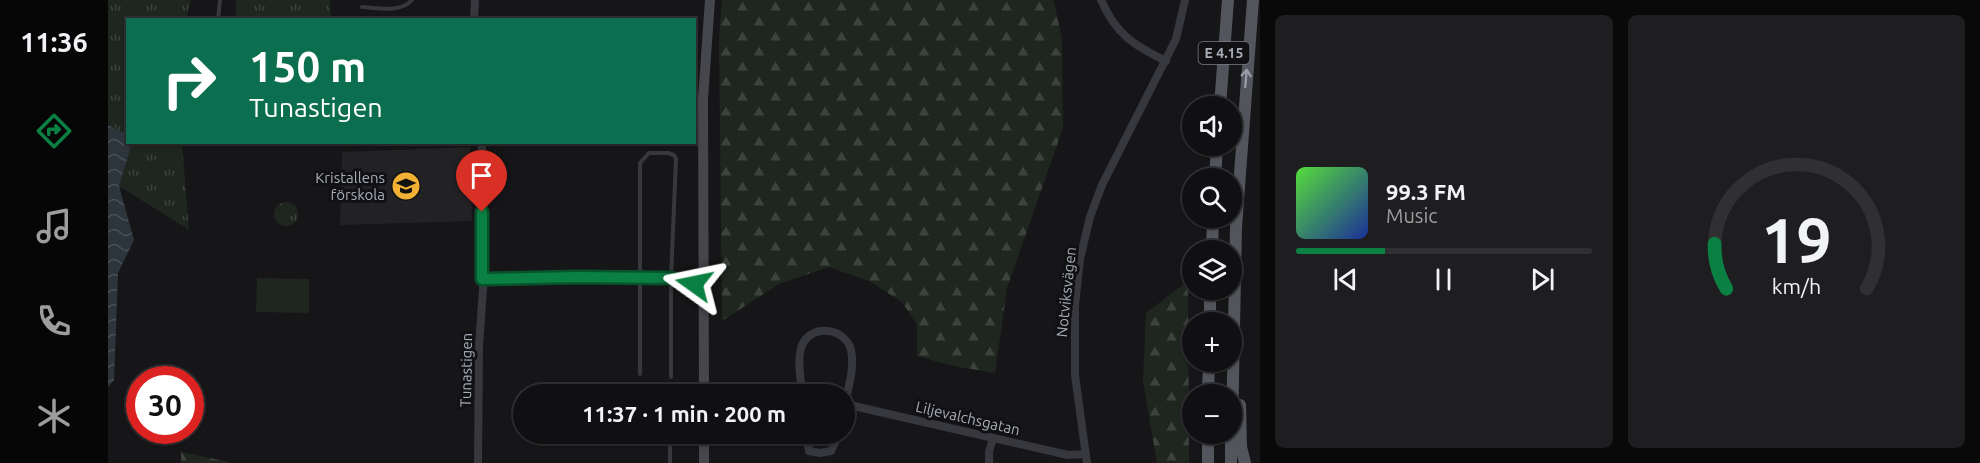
<!DOCTYPE html>
<meta charset="utf-8">
<style>
:root{--surface:#101012;--page:#1e1e20;--text:#f1f3f6;--muted:#9c9d9f;--line:#303032;--accent:#0b8043}
body{margin:0;font-family:Ubuntu,sans-serif;background:var(--page);color:var(--text);height:100vh;display:flex;flex-direction:column;font-size:22px;white-space:nowrap}
*{box-sizing:border-box;margin:0}
p{font-size:20px;color:var(--muted)}
.icon{flex:none;width:33px;height:33px;fill:none;stroke:currentColor;stroke-width:2;stroke-linecap:round;stroke-linejoin:round}
.map{position:relative;flex:1;overflow:hidden}
.drawer{display:flex;flex-direction:column;gap:15px;padding:15px;background:#09090a;width:720px}
.drawer>*{flex:none}
.top-card{position:absolute;left:18px;top:18px;width:570px;height:126px;border-radius:0px;box-shadow:0 2px 4px #0004,0 0 0 2px var(--line);background:#0b6e4f;color:#fff;overflow:hidden}
.fabs{position:absolute;left:1074px;top:96px;display:grid;gap:12px}
.fabs a{display:grid;place-items:center;width:60px;height:60px;border-radius:50%;background:var(--surface);box-shadow:0 2px 4px #0004,0 0 0 2px var(--line);font-size:30px}
.speed{position:absolute;left:18px;top:366px;display:flex;gap:12px;font-size:30px;font-weight:700;text-align:center}
.speed>*{display:grid;place-content:center;width:78px;height:78px;border-radius:50%;background:var(--surface);box-shadow:0 2px 4px #0004,0 0 0 2px var(--line);line-height:1}
.speed .limit{border:9px solid #d22;background:#fff;color:#111}
.pin{position:absolute;display:grid;place-items:center;width:51px;height:51px;color:#fff;margin:-62px -26px;border-radius:50% 50% 50% 0;rotate:-45deg;box-shadow:0 0 6px #0007}
.pin .icon{rotate:45deg}
.me{position:absolute;width:66px;margin:-33px;rotate:282deg;stroke-linejoin:round;filter:drop-shadow(0 0 4px #0008)}
.turn{display:flex;align-items:center;gap:21px;height:126px;padding:0 24px;font-size:27px}
.turn .icon{width:78px;height:78px;stroke-width:2.5}
.turn b{display:block;font-size:42px;line-height:51px}
.drawer .card{flex:1;display:flex;flex-direction:column;justify-content:center;gap:9px;min-width:0;padding:0 21px;border-radius:9px;background:var(--page)}
.drawer .dial{align-items:center;gap:0}
.dial svg{height:156px;overflow:visible;fill:none;stroke:var(--line);stroke-width:7;stroke-linecap:round;text-anchor:middle}
.dial text{fill:var(--text);stroke:none}
.song{display:flex;align-items:center;gap:18px}
.cover{width:72px;height:72px;border-radius:9px;background:linear-gradient(135deg,hsl(110 70% 55%),hsl(230 70% 35%))}
.played{height:6px;border-radius:3px;background:linear-gradient(90deg,var(--accent) 30%,var(--line) 30%)}
.keys{display:flex;justify-content:space-around;direction:ltr}
.drawer .tiles{flex:1;display:grid;gap:15px;grid-template-columns:repeat(2,1fr)}
.trip{position:absolute;left:405px;top:384px;width:342px;height:60px;border-radius:30px;background:var(--surface);box-shadow:0 2px 4px #0004,0 0 0 2px var(--line);font-weight:700;line-height:60px;text-align:center}
main{display:flex;flex:1;min-height:0}
.tab-bar{display:flex;flex-direction:column;width:108px;justify-content:space-around;align-items:center;background:#060607;color:var(--muted)}
.tab-bar .icon{width:42px;height:42px}
.tab-bar .current{color:var(--accent)}
.tab-bar b{font-size:27px;color:var(--text)}
.map>svg:first-child{display:block}
.built{fill:#222225}
.grass{fill:url(#grass-tufts)}
.forest{fill:url(#forest-firs)}
.pitch{fill:#1e261f}
.water{fill:url(#water-waves)}
.lines{fill:none;stroke-linecap:round;stroke-linejoin:round}
.lane{stroke:#37383d;stroke-width:4}
.street{stroke:#37383d;stroke-width:8}
.secondary{stroke:#45474d;stroke-width:10}
.primary{stroke:#53555c;stroke-width:12}
.oneway{stroke:#979ba6}
.route-casing{stroke:#07532c;stroke-width:15}
.route{stroke:#0b8043;stroke-width:10}
.labels{text-anchor:middle;dominant-baseline:central;stroke-width:6;stroke-linejoin:round;paint-order:stroke}
.shield{fill:#111113;stroke:#7b7e86;stroke-width:1.5}
.shield-label{font-size:14px;font-weight:bold;fill:#a8adb8}
.poi-label{font-size:15px;fill:#a8adb8;stroke:#111113;text-anchor:end}
.street-label{font-size:15px;fill:#a8adb8;stroke:#111113}
</style>
<main>
<nav class="tab-bar">
<b>11:36</b>
<svg class="icon current" aria-label="directions" viewBox="0 0 24 24"><path d="M12 3l9 9-9 9-9-9zM9 14v-3h6M13 9l2 2-2 2"/></svg>
<svg class="icon" aria-label="music" viewBox="0 0 24 24"><path d="M9 18V5l10-2v13"/><circle cx="6" cy="18" r="3"/><circle cx="16" cy="16" r="3"/></svg>
<svg class="icon" aria-label="phone" viewBox="0 0 24 24"><path d="M5 4h4l2 5-3 2q2 4 5 5l2-3 5 2v4C11 20 4 13 5 4z"/></svg>
<svg class="icon" aria-label="climate" viewBox="0 0 24 24"><path d="M12 3v18M4 7l16 10M4 17L20 7"/></svg>
</nav>
<div class="map">
<svg width="1152" height="463" viewBox="0 0 1152 463">
<defs>
<pattern id="grass-tufts" width="24" height="20" patternUnits="userSpaceOnUse" patternTransform="scale(1.5)"><rect width="24" height="20" fill="#1e261f"/><path d="M3 7l-1-3M5 7V3M7 7l1-3M15 17l-1-3M17 17v-4M19 17l1-3" fill="none" stroke="#3c433d"/></pattern>
<pattern id="forest-firs" width="22" height="20" patternUnits="userSpaceOnUse" patternTransform="scale(1.5)"><rect width="22" height="20" fill="#1e261f"/><path d="M5 1l3.5 6h-7zM16 11l3.5 6h-7z" fill="#3c433d"/></pattern>
<pattern id="water-waves" width="16" height="10" patternUnits="userSpaceOnUse" patternTransform="scale(1.5)"><rect width="16" height="10" fill="#2c353c"/><path d="M0 5q4-4 8 0t8 0" fill="none" stroke="#485056"/></pattern>
</defs>
<rect width="100%" height="100%" fill="#161618"/>
<polygon class="built" points="362,147 364,221 232,225 234,152"/>
<g class="grass">
<polygon points="0,0 83,0 78,19 20,20 19,134 0,125"/>
<polygon points="128,0 222,0 223,19 128,19"/>
<polygon points="24,143 74,143 81,230 11,186"/>
<circle cx="178" cy="214" r="12"/>
</g>
<g class="forest">
<polygon points="614,0 945,0 946,2 954,39 955,128 899,288 887,373 845,366 809,356 809,325 794,302 761,281 721,267 671,284 614,321 611,37"/>
<polygon points="1080,281 1081,463 1049,463 1035,381 1038,313"/>
<polygon points="73,452 121,462 121,463 73,463"/>
</g>
<polygon class="pitch" points="149,278 201,279 201,313 148,312"/>
<polygon class="water" points="0,125 19,134 20,142 24,143 11,186 26,240 10,273 6,380 0,387"/>
<g class="lines">
<g class="lane">
<path d="M254 7C270 8 293 13 304 0"/>
<polyline points="110,20 112,0"/>
<polyline points="532,374 532,163 541,153 560,153 566,155 568,159 563,278 563,377"/>
<polyline points="562,434 562,463"/>
</g>
<g class="street">
<path d="M993 0C1008 34 1025 45 1058 61"/>
<polyline points="366,20 367,0"/>
<polyline points="374,279 469,277 563,278 595,285"/>
<path d="M694 394C693 379 688 357 695 343 706 323 738 329 743 350 747 368 740 389 736 406"/>
<polyline points="737,404 960,455 978,454"/>
<polyline points="698,434 701,451 712,453 723,451 731,434"/>
<polyline points="370,463 371,346 375,289 374,142"/>
<polyline points="881,463 881,452 885,438"/>
<polyline points="979,463 967,375 967,305 972,259 982,217 994,185 1068,39 1077,0"/>
</g>
<g class="secondary">
<polyline points="596,394 595,99 602,0"/>
<polyline points="596,434 596,463"/>
</g>
<g class="primary">
<polyline points="1112,106 1120,0"/>
<polyline points="1107,178 1109,146"/>
<polyline points="1104,250 1105,218"/>
<polyline points="1102,322 1102,290"/>
<polyline points="1100,394 1101,362"/>
<polyline points="1132,405 1133,447 1137,463"/>
<polyline points="1124,430 1128,227 1145,0"/>
<polyline points="1100,434 1100,463"/>
<polyline points="1123,463 1123,434"/>
</g>
</g>
<defs><path id="oneway-shaft" d="M-6 0H5M1.5-3L5.5 0L1.5 3" fill="none" stroke-width="1.6" stroke-linecap="round" stroke-linejoin="round" transform="scale(1.5)"/></defs>
<use class="oneway" href="#oneway-shaft" transform="translate(1138 78) rotate(-85)"/>
<g class="lines">
<g class="route-casing">
<polyline id="route" points="374,212 374,279 469,277 563,278 586,284"/>
</g>
<use href="#route" class="route"/>
</g>
<defs>
<g id="school-disc" transform="scale(1.5)"><circle r="9.5" fill="#f2b134" stroke="#111113"/><path d="M0-5L7-2L0 1L-7-2ZM-4 1L0 2.5L4 1V4Q0 6-4 4Z" fill="#111"/></g>
</defs>
<g fill-rule="evenodd">
<use href="#school-disc" x="298" y="186"/>
</g>
<g class="labels">
<rect class="shield" x="1090.5" y="42" width="51" height="22" rx="4.5"/>
<g class="shield-label">
<text x="1116" y="53">E 4.15</text>
</g>
<g class="poi-label">
<text x="277" y="177">Kristallens<tspan x="277" dy="17">förskola</tspan></text>
</g>
<g class="street-label">
<text transform="translate(958 292) rotate(-84)">Notviksvägen</text>
<text transform="translate(358 370) rotate(-89)">Tunastigen</text>
<text transform="translate(860 418) rotate(13)">Liljevalchsgatan</text>
</g>
</g>
</svg>
<div class="fabs">
<a><svg class="icon" aria-label="sound" viewBox="0 0 24 24"><path d="M4 9h4l5-4v14l-5-4H4zM17 9q2 3 0 6"/></svg></a>
<a><svg class="icon" aria-label="search" viewBox="0 0 24 24"><circle cx="10" cy="10" r="6"/><path d="M15 15l6 6"/></svg></a>
<a><svg class="icon" aria-label="layers" viewBox="0 0 24 24"><path d="M12 4l9 5-9 5-9-5zM3 14l9 5 9-5"/></svg></a>
<a>+</a>
<a>−</a>
</div>
<div class="speed"><div class="limit">30</div></div>
<div class="pin" style="left:374px;top:212px;background:#d93025"><svg class="icon" aria-label="arrive" viewBox="0 0 24 24"><path d="M6 21V4h12l-3 4 3 4H6"/></svg></div>
<svg class="me" style="left:586px;top:284px" viewBox="-20 -20 40 40"><path d="M0-17L14 15 0 8-14 15z" fill="#0b8043" stroke="#fff" stroke-width="4"/></svg>
<div class="trip">11:37 · 1 min · 200 m</div>
<div class="top-card">
<div class="turn"><svg class="icon" aria-label="right" viewBox="0 0 24 24"><path d="M7 20v-9h11M14 6l5 5-5 5"/></svg><div><b>150 m</b>Tunastigen</div></div>
</div>
</div>
<section class="drawer">
<div class="tiles">
<div class="card">
<div class="song"><i class="cover"></i><div><b>99.3 FM</b><p>Music</p></div></div>
<div class="played"></div>
<div class="keys"><svg class="icon" aria-label="previous" viewBox="0 0 24 24"><path d="M18 5L8 12l10 7zM5 5v14"/></svg><svg class="icon" aria-label="pause" viewBox="0 0 24 24"><path d="M8 5v14M16 5v14"/></svg><svg class="icon" aria-label="next" viewBox="0 0 24 24"><path d="M6 5l10 7-10 7zM19 5v14"/></svg></div>
</div>
<div class="card dial"><svg viewBox="0 0 100 80">
<path d="M14 69A42 42 0 1 1 86 69"/>
<path d="M14 69A42 42 0 0 1 8 46" stroke="#0b8043"/>
<text x="50" y="56" font-size="32" font-weight="700">19</text>
<text x="50" y="72" font-size="11">km/h</text>
</svg></div>
</div>
</section>
</main>
